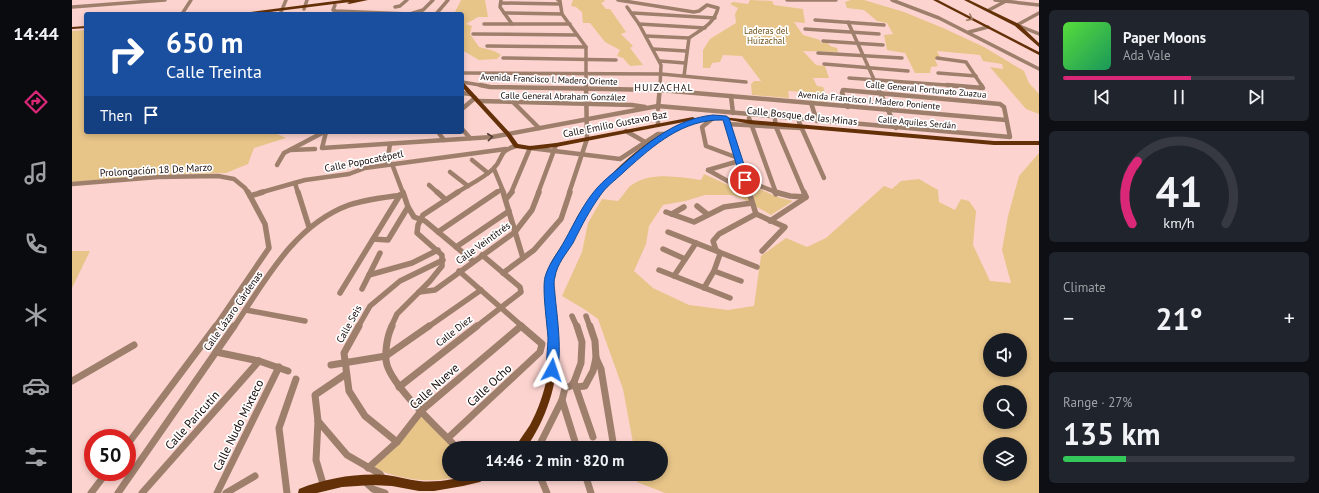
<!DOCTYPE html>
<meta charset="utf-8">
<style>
:root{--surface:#171b24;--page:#20242c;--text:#f1f3f6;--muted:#9ea1a6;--line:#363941;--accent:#db2777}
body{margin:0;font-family:"PT Sans",sans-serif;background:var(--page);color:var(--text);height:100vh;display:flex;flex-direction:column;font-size:15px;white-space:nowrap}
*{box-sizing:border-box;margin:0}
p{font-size:13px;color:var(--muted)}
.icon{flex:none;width:22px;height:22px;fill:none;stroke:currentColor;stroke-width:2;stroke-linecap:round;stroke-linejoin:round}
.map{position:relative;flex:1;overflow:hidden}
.panel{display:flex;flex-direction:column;gap:10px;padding:10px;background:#0d0f14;width:280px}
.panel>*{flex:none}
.banner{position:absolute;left:12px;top:12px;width:380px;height:122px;border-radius:4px;box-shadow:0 2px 6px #0003;background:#1a4fa0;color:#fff;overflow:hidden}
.tools{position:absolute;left:911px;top:333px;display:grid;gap:8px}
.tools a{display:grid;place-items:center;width:44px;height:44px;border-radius:50%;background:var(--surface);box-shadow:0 2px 6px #0003;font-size:20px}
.speed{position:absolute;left:12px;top:429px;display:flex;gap:8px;font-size:20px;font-weight:700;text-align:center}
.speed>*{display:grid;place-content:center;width:52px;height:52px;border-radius:50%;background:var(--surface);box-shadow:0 2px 6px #0003;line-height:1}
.speed .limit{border:6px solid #d22;background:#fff;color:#111}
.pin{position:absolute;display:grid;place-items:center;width:34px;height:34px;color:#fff;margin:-17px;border:2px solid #fff;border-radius:50%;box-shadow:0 1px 4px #0007}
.me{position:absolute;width:44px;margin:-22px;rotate:5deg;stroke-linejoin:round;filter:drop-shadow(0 0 3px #0008)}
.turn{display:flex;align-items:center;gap:14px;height:84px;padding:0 16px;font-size:18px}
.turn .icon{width:52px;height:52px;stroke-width:2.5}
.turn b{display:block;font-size:28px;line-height:34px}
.then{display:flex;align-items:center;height:38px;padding:0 16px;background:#0003;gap:8px;font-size:15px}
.big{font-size:30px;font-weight:700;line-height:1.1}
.panel .widget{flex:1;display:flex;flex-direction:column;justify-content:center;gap:6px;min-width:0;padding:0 14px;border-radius:6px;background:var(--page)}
.panel .dial{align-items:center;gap:0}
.dial svg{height:104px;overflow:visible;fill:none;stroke:var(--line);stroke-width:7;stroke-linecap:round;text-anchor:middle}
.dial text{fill:var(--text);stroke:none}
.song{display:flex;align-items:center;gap:12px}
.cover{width:48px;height:48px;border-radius:6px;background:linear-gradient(135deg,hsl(110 70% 55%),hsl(150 70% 35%))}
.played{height:4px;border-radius:2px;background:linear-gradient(90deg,var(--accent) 55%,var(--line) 55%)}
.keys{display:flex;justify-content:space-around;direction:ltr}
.heat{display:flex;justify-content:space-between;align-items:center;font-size:22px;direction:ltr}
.charge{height:6px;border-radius:3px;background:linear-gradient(90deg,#34c759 27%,var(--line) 0)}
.trip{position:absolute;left:370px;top:441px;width:226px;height:40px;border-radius:20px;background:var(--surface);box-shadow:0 2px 6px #0003;font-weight:700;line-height:40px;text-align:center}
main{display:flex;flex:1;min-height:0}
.dock{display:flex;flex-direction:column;width:72px;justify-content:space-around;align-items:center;background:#090b0e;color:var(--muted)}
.dock .icon{width:28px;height:28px}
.dock .active{color:var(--accent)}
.dock b{font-size:18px;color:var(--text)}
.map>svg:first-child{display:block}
.green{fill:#e7c488;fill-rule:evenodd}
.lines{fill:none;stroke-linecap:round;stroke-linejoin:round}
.minor-far3{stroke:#9e7f6c;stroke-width:3.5}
.minor-far2{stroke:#9e7f6c;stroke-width:4.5}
.minor-far1{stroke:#9e7f6c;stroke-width:5.5}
.minor{stroke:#9e7f6c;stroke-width:7}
.major{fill:#633007;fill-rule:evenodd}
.oneway{stroke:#9a785e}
.oneway2{stroke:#533e35}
.route{fill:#1a73e8;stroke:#114b97}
.labels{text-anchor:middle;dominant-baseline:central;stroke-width:3.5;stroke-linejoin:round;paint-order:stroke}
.far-park-label{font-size:9px;fill:#6e5118;stroke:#fff}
.far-street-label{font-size:9px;fill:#160908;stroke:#fff}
.far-quarter-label{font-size:10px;letter-spacing:1px;fill:#160908;stroke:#fff}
.street-label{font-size:10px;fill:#160908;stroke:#fff}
.near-street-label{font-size:12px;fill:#160908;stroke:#fff}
</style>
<main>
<nav class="dock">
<b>14:44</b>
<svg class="icon active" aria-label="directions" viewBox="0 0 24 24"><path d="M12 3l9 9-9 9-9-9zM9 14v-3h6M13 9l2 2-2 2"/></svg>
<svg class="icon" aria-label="music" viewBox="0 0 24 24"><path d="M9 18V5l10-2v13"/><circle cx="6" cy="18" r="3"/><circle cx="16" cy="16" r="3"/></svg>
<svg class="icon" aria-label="phone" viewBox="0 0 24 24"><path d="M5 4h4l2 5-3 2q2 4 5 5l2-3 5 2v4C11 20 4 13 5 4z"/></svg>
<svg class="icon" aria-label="climate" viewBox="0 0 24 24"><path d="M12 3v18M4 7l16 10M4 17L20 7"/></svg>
<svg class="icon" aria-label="car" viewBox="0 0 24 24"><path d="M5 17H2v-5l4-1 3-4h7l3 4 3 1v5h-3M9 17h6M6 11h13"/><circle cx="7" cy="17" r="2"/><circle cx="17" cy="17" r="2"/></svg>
<svg class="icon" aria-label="filters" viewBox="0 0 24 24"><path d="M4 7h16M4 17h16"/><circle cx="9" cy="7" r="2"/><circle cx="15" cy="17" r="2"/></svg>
</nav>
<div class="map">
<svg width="967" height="493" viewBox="0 0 967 493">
<rect width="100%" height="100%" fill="#fcd3cf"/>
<g class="green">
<polygon points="389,0 413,0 416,17 406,17 394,24 400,26 398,34 407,47 422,51 429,55 425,59 407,60 390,50 390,36 392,35 390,28 390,14 382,14"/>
<polygon points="501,0 532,0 533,1 529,3 534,9 538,9 554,32 549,34 561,46 558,48 571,65 558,66 551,58 545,56 548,50 533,42 518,23 511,23 510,12 504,7 499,6"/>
<polygon points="678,0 700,1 702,5 731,9 733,23 722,22 731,35 748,40 749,43 756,43 758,46 765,48 766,52 731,51 744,65 753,66 757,78 741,78 745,86 751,87 756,102 737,100 733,92 716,91 717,98 680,95 679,84 682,81 689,81 670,56 651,55 648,62 640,63 638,68 631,68 631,50 638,39 664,23 663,14 666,8 658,4 661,2 676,4"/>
<polygon points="779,0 792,0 832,12 871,28 912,47 952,71 957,83 967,94 967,114 954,109 918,67 931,69 930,64 911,61 908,55 865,51 868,57 863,60 866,66 859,67 858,73 843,73 833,53 815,50 812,35 821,34 815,23 805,21 792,10 775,8 773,2"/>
<polygon points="14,30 14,132 204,132 203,133 214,138 182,148 176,164 154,173 86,175 0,182 0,31"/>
<path d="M967 153V493H593L565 482 564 474H589V448H562L551 389 526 319 512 309 490 296 510 252 516 223 530 199 546 201C550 197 554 190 558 186 579 171 606 177 629 180L632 174 682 197 679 185 705 197 721 201 699 215 671 199 660 195H633L613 201 591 205 577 226 574 244 562 271 581 288 617 305 656 310 682 306 689 256 714 238 735 247 754 238 812 186 820 189 829 181 847 179 866 190 867 202 883 210 889 199 897 201 904 211 901 245 918 281 939 283 930 250 936 216 947 176ZM918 340H948V370H918ZM918 392H948V422H918ZM918 444H948V474H918Z"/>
<polygon points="0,251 18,251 0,288"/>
<path d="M350 413 383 448H377V474H394C365 485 328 481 301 467Z"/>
</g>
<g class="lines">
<g class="minor-far3">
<polyline points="429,0 428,7 440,24"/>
<polyline points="486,0 488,1 490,14 514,47 514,86"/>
<path d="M546 0 622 12 627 11 635 5 646 8C642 24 630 29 617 38L612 76"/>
<polyline points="715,0 764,0"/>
<polyline points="820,0 867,18 967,69"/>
<polyline points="923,0 967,5"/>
<polyline points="429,3 488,4"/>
<polyline points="263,5 261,10 264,11 337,14"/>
<polyline points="0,7 93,0"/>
<polyline points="323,7 328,6 335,0"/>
<polyline points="555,7 567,24 589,65 588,86"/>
<polyline points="232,9 235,0"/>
<polyline points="917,10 934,1"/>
<polyline points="209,12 214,0"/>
<polyline points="432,13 490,14"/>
<polyline points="561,13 643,18"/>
<polyline points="110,14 119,0"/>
<polyline points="338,14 351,10 361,0"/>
<polyline points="364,14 376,0"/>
<polyline points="743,20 812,25"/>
<polyline points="776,22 805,86"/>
<polyline points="412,24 498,24"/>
<polyline points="567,24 633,28"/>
<polyline points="945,25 967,13"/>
<polyline points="945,25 967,34"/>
<polyline points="733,29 807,34"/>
<polyline points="897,32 916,27"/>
<polyline points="401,34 505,35"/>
<polyline points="574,36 617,38"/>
<polyline points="751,41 811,45"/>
<polyline points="415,46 514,47"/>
<polyline points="581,49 614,51"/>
<polyline points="746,53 830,58"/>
<polyline points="431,58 544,60"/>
<polyline points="865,58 894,62 910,86"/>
<polyline points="588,61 613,63"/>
<polyline points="752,64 836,71"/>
<polyline points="390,73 589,74 674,82"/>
<polyline points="866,73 904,76"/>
<polyline points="777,78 888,86"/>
<polyline points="390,82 414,86"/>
</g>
<g class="minor-far2">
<polyline points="408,85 418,87 588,90 934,120"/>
<polyline points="805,85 824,128"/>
<polyline points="875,85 911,88 909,85"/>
<polyline points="390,93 399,94"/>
<polyline points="659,96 661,113"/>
<polyline points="406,101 560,105 573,107"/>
<polyline points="442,103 467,128"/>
<polyline points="739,103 745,121"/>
<polyline points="390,109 403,98"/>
<polyline points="586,109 588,85"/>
<polyline points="586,115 586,125"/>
<polyline points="641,118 630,127 634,146 666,158"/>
<polyline points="654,118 678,193"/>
<polyline points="677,118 704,193"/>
<polyline points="703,120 704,127 732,193"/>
<polyline points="727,122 752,178"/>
<polyline points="655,124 729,128"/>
<polyline points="390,129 398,138"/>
<polyline points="554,131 573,142"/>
<polyline points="254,132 250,148 420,137 586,106 938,137 932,107 928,104 771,90 770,93 776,107"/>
<polyline points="366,132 372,140"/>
<polyline points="218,150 243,149"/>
<polyline points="400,160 416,173"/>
<polyline points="315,164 318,144"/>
<polyline points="320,164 331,193"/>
<polyline points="205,165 212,153 252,132"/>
<polyline points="422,169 432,193"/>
<polyline points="636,170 677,193"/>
<polyline points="636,170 667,161"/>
<polyline points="378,172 396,186"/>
<polyline points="673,180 706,193"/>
<polyline points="223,183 226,193"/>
<polyline points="0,184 86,177 146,176 162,179 173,188 176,193"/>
<polyline points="357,185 366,193"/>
<polyline points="187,193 233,180 277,174 293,168 434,149"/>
<path d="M384 193C395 186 412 178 421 169 433 158 424 152 444 146"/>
<polyline points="424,193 430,189"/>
<polyline points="439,193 458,148 548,159 586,134 593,134"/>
<polyline points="466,193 484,145"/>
<polyline points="497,193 515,139 514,85"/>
</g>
<g class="minor-far1">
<polyline points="226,192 237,227"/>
<polyline points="331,192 336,207 342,217 353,221 401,261"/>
<polyline points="365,192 374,200"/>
<polyline points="431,192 451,258"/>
<polyline points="677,192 684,214"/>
<polyline points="703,192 704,194"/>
<polyline points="703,192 718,196 734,197"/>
<polyline points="732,192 734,197"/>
<polyline points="178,196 191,192"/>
<polyline points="434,199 440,192"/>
<polyline points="625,206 635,214"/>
<polyline points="594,212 622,222 652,207 680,203"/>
<polyline points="600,214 612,207"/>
<polyline points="684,214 713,227 690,251"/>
<polyline points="698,221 733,198"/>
<polyline points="366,232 425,192"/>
<polyline points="596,232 685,267"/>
<polyline points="301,239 316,240 336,207"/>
<polyline points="384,247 437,211"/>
<polyline points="591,249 613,259"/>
<polyline points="647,252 644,250 641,241 647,234 684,214"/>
<polyline points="587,270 658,298"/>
<polyline points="387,271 451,327"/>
<polyline points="642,271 669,281"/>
<polyline points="431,273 462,250 489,219 498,192"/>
<polyline points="297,275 340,263 366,250"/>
<polyline points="602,276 624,243"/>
<polyline points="632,288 642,271 648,254"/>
<polyline points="290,289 308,253"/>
<polyline points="347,292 363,290 443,232 460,210 467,192"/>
<polyline points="268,293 328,195"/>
<polyline points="174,310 233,321"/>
<polyline points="500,316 505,327"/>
<polyline points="514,316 518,327"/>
<polyline points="143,327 197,248 193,224 176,192"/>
<path d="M162 327C193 281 222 225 277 205 294 199 313 197 331 195"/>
<polyline points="286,327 298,306 328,281 371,260"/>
<polyline points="319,327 325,314 358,281 370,266 370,255 345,233 346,225 351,215 386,192"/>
<polyline points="356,327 409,290"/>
<polyline points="404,327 449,292 448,287 410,255"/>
</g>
<g class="minor">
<polyline points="287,326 272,353 277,391 293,416 325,442"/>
<path d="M320 326C315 336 312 355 315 365 322 388 367 429 385 448"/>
<polyline points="505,326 510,342 509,363 502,382 521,437"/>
<polyline points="518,326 523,341 524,358 529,369 542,448"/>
<polyline points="144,352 187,361 216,371"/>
<polyline points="259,365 314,356 357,326"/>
<polyline points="0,381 62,345"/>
<polyline points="502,382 499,386 493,388 490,400 505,448"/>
<polyline points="327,387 405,326"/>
<polyline points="504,387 513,386 521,371 524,358"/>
<polyline points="246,421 275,455 308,474 312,480"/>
<polyline points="376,438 468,352 470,344 449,326"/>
<polyline points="55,445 144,326"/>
<polyline points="466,448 490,400"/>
<polyline points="296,468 325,442 350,410 449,326"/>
<polyline points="409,474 411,476 420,474"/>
<polyline points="467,474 475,493"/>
<polyline points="513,474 519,493"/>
<polyline points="291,480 301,489 313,493"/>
<polyline points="252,487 244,460 246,421 243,395 274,374"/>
<polyline points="19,493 35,472"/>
<polyline points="46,493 162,326"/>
<polyline points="70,493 187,361"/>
<polyline points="145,493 207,367"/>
<polyline points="154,493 183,476"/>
<polyline points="215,493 207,428 224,379"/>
</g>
<g class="major">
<polygon points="271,0 296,0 277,4 275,3 278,2 181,14 169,14 171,13"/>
<polygon points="861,0 866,0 967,52 967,55"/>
<polygon points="892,0 897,0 947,24 967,43 967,47 943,26"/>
<polygon points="14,26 14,28 0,29 0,27"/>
<path d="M390 82 392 83 438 133 446 144 458 146 484 143 621 117 624 119 642 116 678 120 922 141H967V145H922L678 124C663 121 648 117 633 120 588 130 538 177 514 214 509 222 506 231 501 239 495 251 485 262 481 276 477 294 483 315 485 333 489 374 477 415 454 448H443C447 440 453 433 458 425 466 410 472 393 475 377 478 362 478 347 477 332 475 315 471 297 473 280 475 264 487 251 495 238 500 229 503 219 509 211 534 175 576 135 617 121L484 147 458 150 444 148 442 147 434 135 390 87Z"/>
<path d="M402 474H418L416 477 408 482 391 486 362 491H347L320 486 300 485 270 487 245 493H226L227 489C255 478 285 473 314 475 325 476 336 480 347 481 365 483 385 479 402 474Z"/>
</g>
</g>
<defs><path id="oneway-chevron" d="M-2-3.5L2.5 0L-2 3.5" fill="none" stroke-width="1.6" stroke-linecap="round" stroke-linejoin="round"/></defs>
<use class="oneway" href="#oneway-chevron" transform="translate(898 18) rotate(27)"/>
<use class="oneway2" href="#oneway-chevron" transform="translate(418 137) rotate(-6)"/>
<path class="route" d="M641 115 654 116 657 118 677 180 676 182H670L669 180 651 120C611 119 582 145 554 170 546 178 536 185 530 193 518 209 510 225 501 243 494 254 485 264 483 277 481 283 483 290 483 295 485 315 491 357 484 374L480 375 476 374C473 366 476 347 476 338 475 323 470 289 473 277 477 263 486 253 493 240 503 222 511 204 525 188 531 181 540 174 547 168 575 143 603 119 641 115Z"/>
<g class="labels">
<g class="far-park-label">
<text x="694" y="30">Laderas del<tspan x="694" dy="10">Huizachal</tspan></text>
</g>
<g class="far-street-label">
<text transform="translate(477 79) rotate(2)">Avenida Francisco I. Madero Oriente</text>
<text transform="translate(854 89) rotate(5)">Calle General Fortunato Zuazua</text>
<text transform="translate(491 96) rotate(1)">Calle General Abraham González</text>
<text transform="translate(797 100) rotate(5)">Avenida Francisco I. Madero Poniente</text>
<text transform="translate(845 122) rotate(5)">Calle Aquiles Serdán</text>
</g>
<g class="far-quarter-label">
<text x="592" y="87">HUIZACHAL</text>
</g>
<g class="street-label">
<text transform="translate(730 116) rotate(6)">Calle Bosque de las Minas</text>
<text transform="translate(543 124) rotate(-11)">Calle Emilio Gustavo Baz</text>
<text transform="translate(292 161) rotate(-11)">Calle Popocatépetl</text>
<text transform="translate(84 170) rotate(-3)">Prolongación 18 De Marzo</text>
<text transform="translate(411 243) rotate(-36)">Calle Veintitrés</text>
<text transform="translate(161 311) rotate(-55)">Calle Lázaro Cárdenas</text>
<text transform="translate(277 324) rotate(-61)">Calle Seis</text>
<text transform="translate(382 331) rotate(-38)">Calle Diez</text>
</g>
<g class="near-street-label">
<text transform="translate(417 385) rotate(-43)">Calle Ocho</text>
<text transform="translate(362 386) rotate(-42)">Calle Nueve</text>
<text transform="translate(120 420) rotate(-48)">Calle Paricutín</text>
<text transform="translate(166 425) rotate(-64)">Calle Nudo Mixteco</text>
</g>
</g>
</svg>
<div class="tools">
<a><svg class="icon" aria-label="sound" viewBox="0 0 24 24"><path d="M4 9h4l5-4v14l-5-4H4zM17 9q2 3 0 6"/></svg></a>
<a><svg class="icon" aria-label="search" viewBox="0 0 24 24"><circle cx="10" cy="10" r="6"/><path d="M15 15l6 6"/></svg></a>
<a><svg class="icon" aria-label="layers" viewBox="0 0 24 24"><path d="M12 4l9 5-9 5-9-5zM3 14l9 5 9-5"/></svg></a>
</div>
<div class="speed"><div class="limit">50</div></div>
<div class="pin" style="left:673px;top:180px;background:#d93025"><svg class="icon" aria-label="arrive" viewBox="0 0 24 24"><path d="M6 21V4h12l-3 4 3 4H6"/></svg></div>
<svg class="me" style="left:480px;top:370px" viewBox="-20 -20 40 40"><path d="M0-17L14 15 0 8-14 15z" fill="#1a73e8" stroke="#fff" stroke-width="4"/></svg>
<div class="trip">14:46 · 2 min · 820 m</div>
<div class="banner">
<div class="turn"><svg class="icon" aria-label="right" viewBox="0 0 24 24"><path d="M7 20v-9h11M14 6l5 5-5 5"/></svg><div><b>650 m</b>Calle Treinta</div></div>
<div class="then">Then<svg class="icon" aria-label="arrive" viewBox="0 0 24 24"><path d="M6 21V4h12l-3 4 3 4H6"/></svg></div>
</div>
</div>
<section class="panel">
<div class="widget">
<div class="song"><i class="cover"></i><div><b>Paper Moons</b><p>Ada Vale</p></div></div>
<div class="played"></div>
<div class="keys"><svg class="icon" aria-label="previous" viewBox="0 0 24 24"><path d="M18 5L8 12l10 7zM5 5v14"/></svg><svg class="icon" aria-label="pause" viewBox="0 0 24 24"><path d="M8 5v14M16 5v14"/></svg><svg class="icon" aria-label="next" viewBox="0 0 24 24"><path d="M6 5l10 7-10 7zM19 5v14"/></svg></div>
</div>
<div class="widget dial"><svg viewBox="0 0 100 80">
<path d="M14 69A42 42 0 1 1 86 69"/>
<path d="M14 69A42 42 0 0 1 18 21" stroke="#db2777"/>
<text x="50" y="56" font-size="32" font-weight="700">41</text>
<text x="50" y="72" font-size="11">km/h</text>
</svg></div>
<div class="widget"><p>Climate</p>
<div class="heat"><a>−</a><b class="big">21°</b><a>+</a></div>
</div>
<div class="widget"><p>Range · 27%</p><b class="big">135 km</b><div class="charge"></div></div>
</section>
</main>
